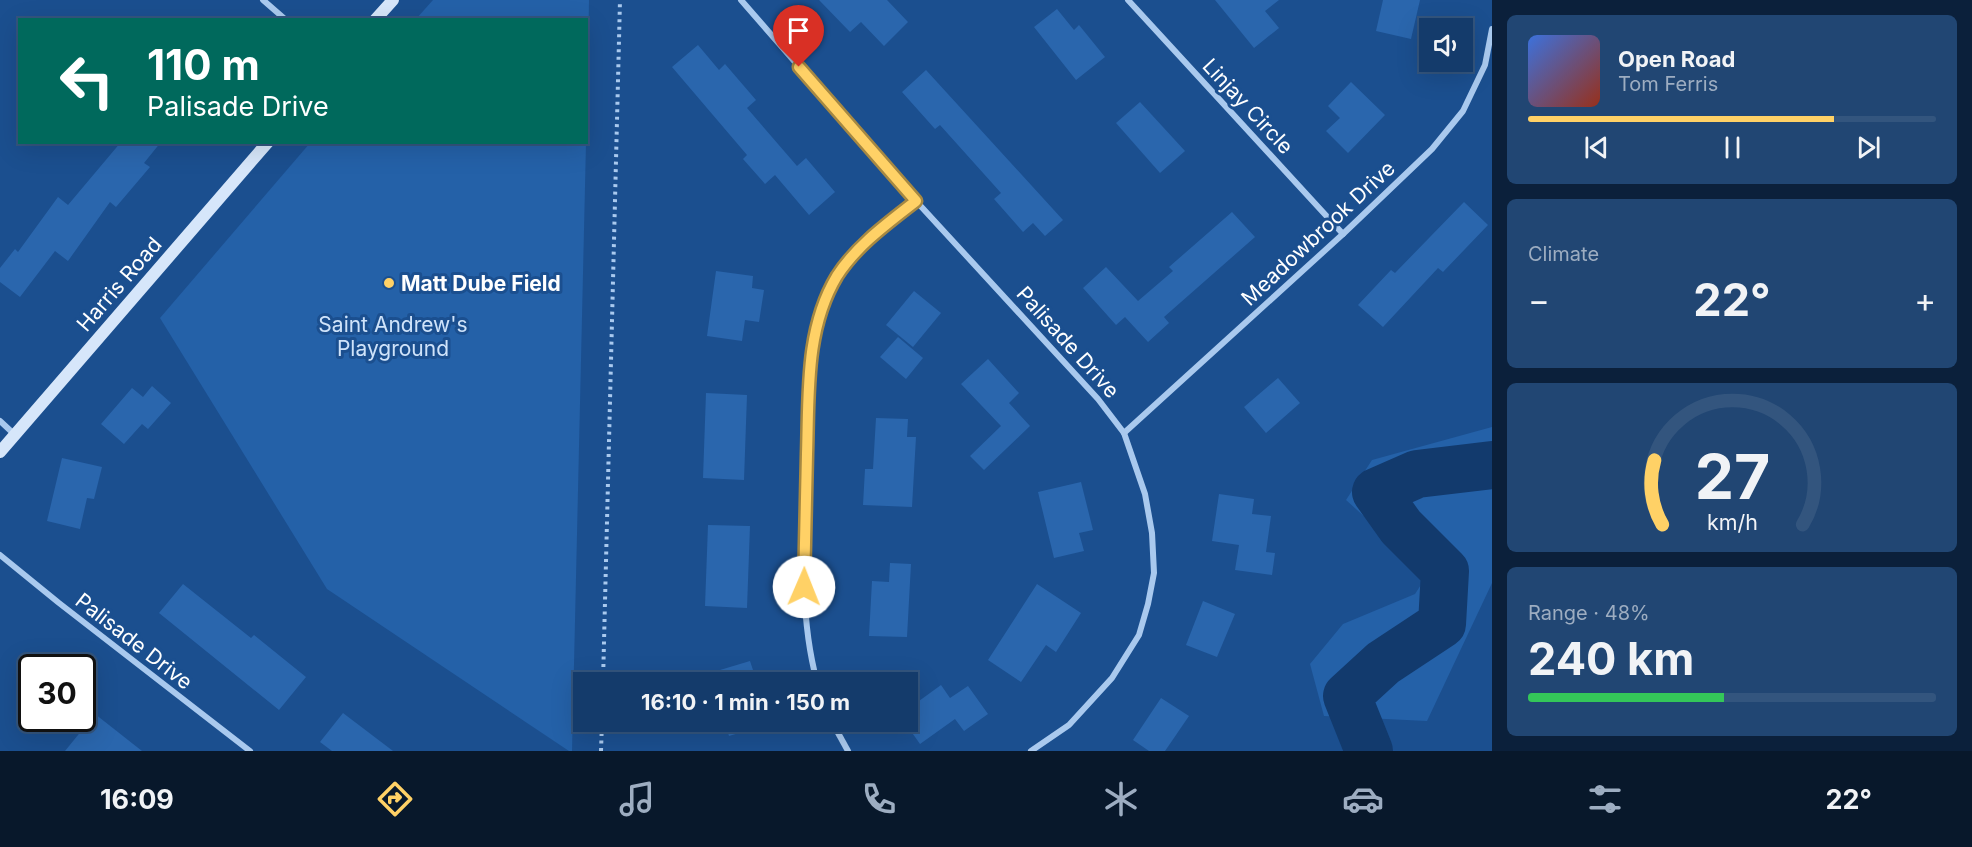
<!DOCTYPE html>
<meta charset="utf-8">
<style>
:root{--surface:#143b6b;--page:#214673;--text:#f1f3f6;--muted:#9dadc1;--line:#33557e;--accent:#ffd166}
body{margin:0;font-family:Inter,sans-serif;background:var(--page);color:var(--text);height:100vh;display:flex;flex-direction:column;font-size:22px;white-space:nowrap}
*{box-sizing:border-box;margin:0}
p{font-size:20px;color:var(--muted)}
.icon{flex:none;width:33px;height:33px;fill:none;stroke:currentColor;stroke-width:2;stroke-linecap:round;stroke-linejoin:round}
.map{position:relative;flex:1;overflow:hidden}
.panel{display:flex;flex-direction:column;gap:15px;padding:15px;background:#0b203b;width:480px}
.panel>*{flex:none}
.top-card{position:absolute;left:18px;top:18px;width:570px;height:126px;border-radius:0px;box-shadow:0 6px 24px #0002,0 0 0 2px var(--line);background:#00695c;color:#fff;overflow:hidden}
.buttons{position:absolute;left:1419px;top:18px;display:grid;gap:12px}
.buttons a{display:grid;place-items:center;width:54px;height:54px;border-radius:0px;background:var(--surface);box-shadow:0 6px 24px #0002,0 0 0 2px var(--line);font-size:30px}
.speed{position:absolute;left:18px;top:654px;display:flex;gap:12px;font-size:30px;font-weight:700;text-align:center}
.speed>*{display:grid;place-content:center;width:78px;height:78px;border-radius:50%;background:var(--surface);box-shadow:0 6px 24px #0002,0 0 0 2px var(--line);line-height:1}
.speed .limit{border:3px solid #111;border-radius:9px;background:#fff;color:#111}
.pin{position:absolute;display:grid;place-items:center;width:51px;height:51px;color:#fff;margin:-62px -26px;border-radius:50% 50% 50% 0;rotate:-45deg;box-shadow:0 0 6px #0007}
.pin .icon{rotate:45deg}
.me{position:absolute;width:66px;margin:-33px;rotate:1deg;stroke-linejoin:round;filter:drop-shadow(0 0 4px #0008)}
.turn{display:flex;align-items:center;gap:21px;height:126px;padding:0 30px;font-size:27px}
.turn .icon{width:78px;height:78px;stroke-width:2.5}
.turn b{display:block;font-size:42px;line-height:51px}
.big{font-size:45px;font-weight:700;line-height:1.1}
.panel .widget{flex:1;display:flex;flex-direction:column;justify-content:center;gap:9px;min-width:0;padding:0 21px;border-radius:9px;background:var(--page)}
.panel .dial{align-items:center;gap:0}
.dial svg{height:156px;overflow:visible;fill:none;stroke:var(--line);stroke-width:7;stroke-linecap:round;text-anchor:middle}
.dial text{fill:var(--text);stroke:none}
.song{display:flex;align-items:center;gap:18px}
.cover{width:72px;height:72px;border-radius:9px;background:linear-gradient(135deg,hsl(220 70% 55%),hsl(10 70% 35%))}
.played{height:6px;border-radius:3px;background:linear-gradient(90deg,var(--accent) 75%,var(--line) 75%)}
.keys{display:flex;justify-content:space-around;direction:ltr}
.heat{display:flex;justify-content:space-between;align-items:center;font-size:33px;direction:ltr}
.charge{height:9px;border-radius:4px;background:linear-gradient(90deg,#34c759 48%,var(--line) 0)}
.trip{position:absolute;left:573px;top:672px;width:345px;height:60px;border-radius:0px;background:var(--surface);box-shadow:0 6px 24px #0002,0 0 0 2px var(--line);font-weight:700;line-height:60px;text-align:center}
.menu{display:flex;height:96px;justify-content:space-around;align-items:center;background:#08182b;color:var(--muted)}
.menu .icon{width:42px;height:42px}
.menu .selected{color:var(--accent)}
.menu b{font-size:27px;color:var(--text)}
main{display:flex;flex:1;min-height:0}
.map>svg:first-child{display:block}
.green{fill:#2461a8}
.lines{fill:none;stroke-linecap:round;stroke-linejoin:round}
.river{stroke:#123a6d;stroke-width:48}
.building{fill:#2a66ad}
.path{stroke:#a9c9ee;stroke-width:4;stroke-dasharray:3 4.5;stroke-linecap:butt}
.street{stroke:#a9c9ee;stroke-width:6}
.secondary{stroke:#d6e6fa;stroke-width:12}
.route-casing{stroke:#a68842;stroke-width:15}
.route{stroke:#ffd166;stroke-width:10}
.poi-dot{fill:#ffd166;stroke:#1b4f8f;stroke-width:2}
.labels{text-anchor:middle;dominant-baseline:central;stroke-width:6;stroke-linejoin:round;paint-order:stroke}
.street-label{font-size:21px;fill:#fff;stroke:#1b4f8f}
.poi-label{font-size:21px;font-weight:bold;fill:#fff;stroke:#1b4f8f;text-anchor:start}
.park-label{font-size:21px;fill:#cfe3fa;stroke:#1b4f8f}
</style>
<main>
<div class="map">
<svg width="1492" height="751" viewBox="0 0 1492 751">
<rect width="100%" height="100%" fill="#1b4f8f"/>
<g class="green">
<polygon points="433,0 589,0 587,122 586,20 416,19"/>
<polygon points="310,143 586,143 572,751 569,751 327,589 160,318"/>
<polygon points="1492,427 1492,583 1427,721 1324,716 1310,664 1343,624 1415,594 1428,574 1346,500 1372,460"/>
</g>
<g class="lines">
<polyline class="river" points="1369,751 1347,696 1383,663 1442,624 1445,571 1401,527 1376,492 1417,474 1492,465"/>
</g>
<g class="building">
<polygon points="819,0 887,0 908,22 884,46 861,22 850,32"/>
<polygon points="1215,0 1279,0 1265,11 1279,28 1254,48"/>
<polygon points="1383,0 1420,0 1411,39 1376,31"/>
<polygon points="1057,9 1074,30 1079,25 1105,57 1076,80 1034,27"/>
<polygon points="698,45 719,70 725,64 756,100 747,108 797,166 806,158 835,192 809,215 775,175 765,184 743,159 747,155 672,67"/>
<polygon points="926,70 1063,220 1045,236 1033,223 1023,232 994,199 1001,193 940,125 935,129 902,92"/>
<polygon points="1351,82 1385,115 1348,153 1326,131 1340,118 1328,106"/>
<polygon points="1140,102 1185,151 1160,173 1116,123"/>
<polygon points="121,142 161,142 144,163 150,167 116,207 110,202 68,261 55,251 20,297 0,282 0,268 15,249 18,252 58,197 68,205"/>
<polygon points="1464,202 1488,225 1443,272 1438,268 1383,327 1358,305 1391,270 1395,273"/>
<polygon points="1232,212 1255,237 1164,317 1169,323 1148,342 1125,317 1116,325 1083,288 1106,267 1138,301 1173,271 1169,267"/>
<polygon points="716,271 753,276 752,288 764,290 759,322 745,320 742,341 707,336"/>
<polygon points="914,291 941,313 913,347 886,325"/>
<polygon points="898,337 923,358 906,379 880,357"/>
<polygon points="988,359 1019,393 1009,403 1030,426 984,470 970,456 1001,426 961,384"/>
<polygon points="1278,378 1300,403 1266,433 1244,407"/>
<polygon points="152,386 171,403 148,429 142,424 124,444 101,424 132,388 143,397"/>
<polygon points="706,393 747,395 744,480 703,478"/>
<polygon points="876,418 908,419 907,437 916,437 912,507 863,505 865,469 873,469"/>
<polygon points="62,458 102,467 94,499 87,498 80,529 47,521"/>
<polygon points="1081,482 1093,530 1079,533 1084,551 1054,558 1038,492"/>
<polygon points="1219,494 1254,499 1252,514 1271,516 1266,552 1275,553 1272,575 1235,570 1239,545 1212,541"/>
<polygon points="708,525 750,526 747,608 705,606"/>
<polygon points="890,563 911,564 907,637 869,636 872,581 889,582"/>
<polygon points="183,584 251,638 254,635 306,677 279,710 159,613"/>
<polygon points="1037,584 1081,613 1056,652 1046,645 1021,682 988,660"/>
<polygon points="1203,601 1235,614 1217,657 1186,645"/>
<polygon points="750,661 757,682 713,682 710,673"/>
<polygon points="941,685 950,698 968,686 988,714 964,731 955,719 920,744 908,727 908,709"/>
<polygon points="1161,698 1189,716 1165,751 1149,751 1133,740"/>
<polygon points="343,713 393,751 332,751 320,742"/>
<polygon points="95,714 142,751 65,751"/>
<polygon points="725,722 768,722 769,724 729,736"/>
</g>
<g class="lines">
<g class="path">
<polyline points="603,682 620,0"/>
<polyline points="601,751 602,722"/>
</g>
<g class="street">
<polyline points="263,0 286,20"/>
<polyline points="741,0 916,201 1098,399 1124,433 1145,494 1152,533 1154,573 1148,604 1139,635 1112,678 1069,725 1031,751"/>
<polyline points="1128,0 1343,234"/>
<polyline points="0,421 14,434"/>
<polyline points="1124,433 1343,234 1432,149 1463,111 1485,65 1492,29"/>
<polyline points="0,555 59,603 250,751"/>
<path d="M817 682C797 608 805 528 807 452 808 407 805 350 821 308 840 259 877 231 916 201"/>
<polyline points="832,722 848,751"/>
</g>
<g class="secondary">
<polyline points="375,20 393,0"/>
<polyline points="0,452 268,142"/>
</g>
</g>
<g class="lines">
<g class="route-casing">
<path id="route" d="M799 67 916 201C888 223 857 245 837 276 805 329 809 394 807 454 806 498 805 543 804 587"/>
</g>
<use href="#route" class="route"/>
</g>
<circle class="poi-dot" cx="389" cy="283" r="6"/>
<g class="labels">
<g class="street-label">
<text transform="translate(1248 106) rotate(47)">Linjay Circle</text>
<text transform="translate(1318 233) rotate(-43)">Meadowbrook Drive</text>
<text transform="translate(119 284) rotate(-49)">Harris Road</text>
<text transform="translate(1068 342) rotate(48)">Palisade Drive</text>
<text transform="translate(134 641) rotate(38)">Palisade Drive</text>
</g>
<g class="poi-label">
<text x="401" y="283">Matt Dube Field</text>
</g>
<g class="park-label">
<text x="393" y="324">Saint Andrew's<tspan x="393" dy="24">Playground</tspan></text>
</g>
</g>
</svg>
<div class="buttons">
<a><svg class="icon" aria-label="sound" viewBox="0 0 24 24"><path d="M4 9h4l5-4v14l-5-4H4zM17 9q2 3 0 6"/></svg></a>
</div>
<div class="speed"><div class="limit">30</div></div>
<div class="pin" style="left:799px;top:67px;background:#d93025"><svg class="icon" aria-label="arrive" viewBox="0 0 24 24"><path d="M6 21V4h12l-3 4 3 4H6"/></svg></div>
<svg class="me" style="left:804px;top:587px" viewBox="-20 -20 40 40"><circle r="19" fill="#fff"/><path d="M0-13L10 11 0 6-10 11z" fill="#ffd166"/></svg>
<div class="trip">16:10 · 1 min · 150 m</div>
<div class="top-card">
<div class="turn"><svg class="icon" aria-label="left" viewBox="0 0 24 24"><path d="M17 20v-9H6M10 6l-5 5 5 5"/></svg><div><b>110 m</b>Palisade Drive</div></div>
</div>
</div>
<section class="panel">
<div class="widget">
<div class="song"><i class="cover"></i><div><b>Open Road</b><p>Tom Ferris</p></div></div>
<div class="played"></div>
<div class="keys"><svg class="icon" aria-label="previous" viewBox="0 0 24 24"><path d="M18 5L8 12l10 7zM5 5v14"/></svg><svg class="icon" aria-label="pause" viewBox="0 0 24 24"><path d="M8 5v14M16 5v14"/></svg><svg class="icon" aria-label="next" viewBox="0 0 24 24"><path d="M6 5l10 7-10 7zM19 5v14"/></svg></div>
</div>
<div class="widget"><p>Climate</p>
<div class="heat"><a>−</a><b class="big">22°</b><a>+</a></div>
</div>
<div class="widget dial"><svg viewBox="0 0 100 80">
<path d="M14 69A42 42 0 1 1 86 69"/>
<path d="M14 69A42 42 0 0 1 10 36" stroke="#ffd166"/>
<text x="50" y="56" font-size="32" font-weight="700">27</text>
<text x="50" y="72" font-size="11">km/h</text>
</svg></div>
<div class="widget"><p>Range · 48%</p><b class="big">240 km</b><div class="charge"></div></div>
</section>
</main>
<nav class="menu">
<b>16:09</b>
<svg class="icon selected" aria-label="directions" viewBox="0 0 24 24"><path d="M12 3l9 9-9 9-9-9zM9 14v-3h6M13 9l2 2-2 2"/></svg>
<svg class="icon" aria-label="music" viewBox="0 0 24 24"><path d="M9 18V5l10-2v13"/><circle cx="6" cy="18" r="3"/><circle cx="16" cy="16" r="3"/></svg>
<svg class="icon" aria-label="phone" viewBox="0 0 24 24"><path d="M5 4h4l2 5-3 2q2 4 5 5l2-3 5 2v4C11 20 4 13 5 4z"/></svg>
<svg class="icon" aria-label="climate" viewBox="0 0 24 24"><path d="M12 3v18M4 7l16 10M4 17L20 7"/></svg>
<svg class="icon" aria-label="car" viewBox="0 0 24 24"><path d="M5 17H2v-5l4-1 3-4h7l3 4 3 1v5h-3M9 17h6M6 11h13"/><circle cx="7" cy="17" r="2"/><circle cx="17" cy="17" r="2"/></svg>
<svg class="icon" aria-label="filters" viewBox="0 0 24 24"><path d="M4 7h16M4 17h16"/><circle cx="9" cy="7" r="2"/><circle cx="15" cy="17" r="2"/></svg>
<b>22°</b>
</nav>
